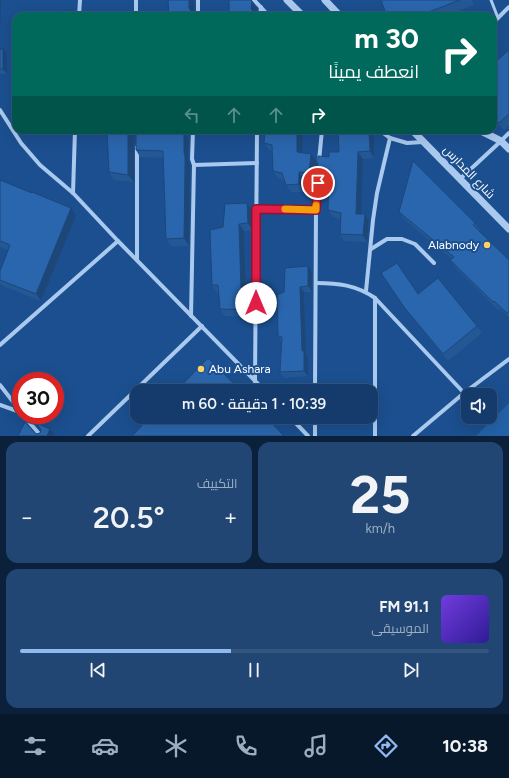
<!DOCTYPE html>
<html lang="ar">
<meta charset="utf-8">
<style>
:root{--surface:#143b6b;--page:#214673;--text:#f1f3f6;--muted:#9dadc1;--line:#33557e;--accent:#90b9f0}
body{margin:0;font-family:Figtree,Cairo,sans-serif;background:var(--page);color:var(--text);direction:rtl;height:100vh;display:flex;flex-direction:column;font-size:15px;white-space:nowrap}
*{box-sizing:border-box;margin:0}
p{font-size:13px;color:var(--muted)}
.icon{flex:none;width:22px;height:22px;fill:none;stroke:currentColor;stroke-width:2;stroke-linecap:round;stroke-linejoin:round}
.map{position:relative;height:436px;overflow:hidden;direction:ltr}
.side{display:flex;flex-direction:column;gap:6px;padding:6px;background:#0b203b;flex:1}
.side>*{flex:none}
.top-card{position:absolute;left:12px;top:12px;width:485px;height:122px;border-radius:12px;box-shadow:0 4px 16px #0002,0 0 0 1px var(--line);direction:rtl;background:#00695c;color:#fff;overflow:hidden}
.controls{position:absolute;left:461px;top:388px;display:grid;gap:8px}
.controls a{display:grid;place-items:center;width:36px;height:36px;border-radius:8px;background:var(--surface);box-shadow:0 4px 16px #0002,0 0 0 1px var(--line);font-size:20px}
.speed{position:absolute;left:12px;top:372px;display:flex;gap:8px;font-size:20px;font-weight:700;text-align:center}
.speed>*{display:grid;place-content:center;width:52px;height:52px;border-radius:50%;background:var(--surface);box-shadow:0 4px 16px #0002,0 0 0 1px var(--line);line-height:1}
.speed .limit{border:6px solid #d22;background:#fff;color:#111}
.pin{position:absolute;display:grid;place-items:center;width:34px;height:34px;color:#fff;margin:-17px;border:2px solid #fff;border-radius:50%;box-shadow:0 1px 4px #0007}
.me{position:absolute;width:44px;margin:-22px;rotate:0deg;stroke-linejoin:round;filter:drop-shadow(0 0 3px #0008)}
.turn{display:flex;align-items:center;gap:14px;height:84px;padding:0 12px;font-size:18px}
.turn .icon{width:52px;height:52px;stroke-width:2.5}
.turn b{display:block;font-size:28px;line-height:34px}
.lanes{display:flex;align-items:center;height:38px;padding:0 12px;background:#0003;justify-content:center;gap:20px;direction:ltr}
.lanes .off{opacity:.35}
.big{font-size:30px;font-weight:600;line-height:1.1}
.side .card{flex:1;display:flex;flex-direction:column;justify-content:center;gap:6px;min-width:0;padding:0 14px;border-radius:12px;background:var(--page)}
.side .dial{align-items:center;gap:0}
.dial b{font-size:52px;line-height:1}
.song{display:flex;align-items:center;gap:12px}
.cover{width:48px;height:48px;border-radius:6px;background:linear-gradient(135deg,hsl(260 70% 55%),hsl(250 70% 35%))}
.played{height:4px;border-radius:2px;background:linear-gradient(90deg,var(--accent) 45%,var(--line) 45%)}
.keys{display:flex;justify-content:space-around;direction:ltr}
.heat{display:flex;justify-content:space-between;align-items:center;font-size:22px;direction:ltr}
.side .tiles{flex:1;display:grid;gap:6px;grid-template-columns:1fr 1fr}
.card:last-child{grid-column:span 2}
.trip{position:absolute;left:130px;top:384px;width:248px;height:40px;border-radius:12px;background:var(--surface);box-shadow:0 4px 16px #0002,0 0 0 1px var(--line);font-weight:600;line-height:40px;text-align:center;direction:rtl}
.menu{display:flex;height:64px;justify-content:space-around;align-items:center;background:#08182b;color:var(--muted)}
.menu .icon{width:28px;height:28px}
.menu .on{color:var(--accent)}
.menu b{font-size:18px;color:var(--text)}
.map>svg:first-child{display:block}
.green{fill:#2461a8}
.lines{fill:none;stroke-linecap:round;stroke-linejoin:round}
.service{stroke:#a9c9ee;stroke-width:3}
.minor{stroke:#a9c9ee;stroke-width:4}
.tertiary{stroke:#a9c9ee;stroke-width:7}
.wall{fill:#245895}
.shaded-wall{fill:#1d4779}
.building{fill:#2a66ad;stroke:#1d4779}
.route-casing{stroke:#92132f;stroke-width:10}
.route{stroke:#e11d48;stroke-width:7}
.slow{stroke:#f59e0b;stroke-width:7}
.poi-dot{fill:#ffd166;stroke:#1b4f8f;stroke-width:1.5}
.labels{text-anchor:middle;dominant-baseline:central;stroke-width:4;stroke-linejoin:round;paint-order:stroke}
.street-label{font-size:12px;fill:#fff;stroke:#1b4f8f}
.poi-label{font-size:12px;fill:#fff;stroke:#1b4f8f;text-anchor:end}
</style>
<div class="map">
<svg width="509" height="436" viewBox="0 0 509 436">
<rect width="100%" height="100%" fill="#1b4f8f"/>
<polygon class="green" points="509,403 509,436 476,436"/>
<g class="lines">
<polyline class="service" points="491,0 498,18"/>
<g class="minor">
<polyline points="136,0 136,16"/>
<polyline points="198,0 198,16"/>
<polyline points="254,0 269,16"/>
<polyline points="79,16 80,0"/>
<polyline points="260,16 261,7"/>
<polyline points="493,23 509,7"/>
<polyline points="0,110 21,143 40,165 73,193 118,241 265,391"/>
<polyline points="379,130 390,138 407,143 423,142"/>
<polyline points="319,161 322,130"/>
<polyline points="194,165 257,163"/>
<polyline points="460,179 501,141 509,133"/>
<polyline points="73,193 75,130"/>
<polyline points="257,209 316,210"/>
<polyline points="371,249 387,239 402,239 415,244 434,263"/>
<polyline points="137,259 137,147"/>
<path d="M316 283C338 283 356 285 375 298L464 393"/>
<polyline points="366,291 373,220 377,193 390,138"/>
<polyline points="375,298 375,436"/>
<polyline points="191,316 194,165 192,159 193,130"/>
<polyline points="0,345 118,241"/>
<polyline points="255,382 257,130"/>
<polyline points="0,385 21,412"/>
<polyline points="315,391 316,210 319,172"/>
<polyline points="0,405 20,412"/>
<polyline points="23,415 41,436"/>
<polyline points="290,417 308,436"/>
<polyline points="88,436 202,326"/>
<polyline points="315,436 315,417"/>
<polyline points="413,436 464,393 509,359"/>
</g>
<g class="tertiary">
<polyline points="287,0 303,16"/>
<polyline points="325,0 340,16"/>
<polyline points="412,130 509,229"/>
<polyline points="479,130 501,141 509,149"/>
</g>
</g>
<g class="wall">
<polygon points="381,0 472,0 474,5 445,16 387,16"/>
<polygon points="0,49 7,54 7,74 0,74"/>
<polygon points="509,50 509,126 504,130 493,118 493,64"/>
<polygon points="134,130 134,182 114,180 109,172"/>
<polygon points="265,130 303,130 302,153 316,161 315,180 304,179 304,192 291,192 286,185 284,180 278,178 273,171 272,151 269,150 264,143"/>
<polygon points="338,130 371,130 374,134 374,158 363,159 361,214 365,214 369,221 367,242 344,241 340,234 340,219 333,217 328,210 329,182 322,181 317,174 329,157 339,152"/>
<polygon points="189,140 188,159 190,164 190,173 189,246 171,246 166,239 164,158 140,157 136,150"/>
<polygon points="0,180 76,216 41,301 3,286 0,283 0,271 8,250 0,247"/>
<polygon points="247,203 252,210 252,230 244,231 246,291 252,298 252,317 225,316 220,309 219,292 217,292 212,285 223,227"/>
<polygon points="399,212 475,223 480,230 479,231 509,260 509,317 499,308 498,310 456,268 450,260 452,259 404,219"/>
<polygon points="308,266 312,272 312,292 304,292 306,353 308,357 308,376 284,378 280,372 281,341 278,336 284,292"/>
<polygon points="381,273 477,326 482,333 448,361 409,314"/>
</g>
<g class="shaded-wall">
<polygon points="0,0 1,0 0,32"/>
<polygon points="189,0 194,0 195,16 192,16 190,10 189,8"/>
<polygon points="252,1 257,9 257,15 258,16 255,16 251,9"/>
<polygon points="74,12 77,16 74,16"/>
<polygon points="3,49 7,54 7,74 3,69"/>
<polygon points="128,130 134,130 134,182 128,175"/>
<polygon points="297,130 303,130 302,160 297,152"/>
<polygon points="369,130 371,130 374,134 374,158 370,151"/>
<polygon points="184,133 189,140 188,159 190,164 190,173 189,246 184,238"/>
<polygon points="358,152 363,159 361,221 356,214"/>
<polygon points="311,154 316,161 315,180 309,173"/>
<polygon points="299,172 304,179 304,192 299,184"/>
<polygon points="247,203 252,210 252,230 248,223"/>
<polygon points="71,208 76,216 41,301 36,294"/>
<polygon points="365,214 369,221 367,242 363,235"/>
<polygon points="239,224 244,231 246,297 241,290"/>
<polygon points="308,266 312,272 312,292 308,286"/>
<polygon points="300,287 304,292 306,353 308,357 308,376 304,371 302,351"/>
<polygon points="247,291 252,298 252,317 247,310"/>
<polygon points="50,429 54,434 53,436 47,436"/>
</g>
<g class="building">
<polygon points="168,0 189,0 189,8 190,10 192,12 192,16 169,16"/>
<polygon points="229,0 251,0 252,1 251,9 253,11 255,12 255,16 229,16"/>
<polygon points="381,0 460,0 418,16 387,16"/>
<polygon points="70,10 74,12 74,16 54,16 54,12"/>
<rect x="0" y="49" width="3" height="20"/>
<polygon points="509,50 509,114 499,123 493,116 493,64"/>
<polygon points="107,130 128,130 128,175 109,172"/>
<polygon points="136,130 184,133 184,152 185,157 185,166 184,238 166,239 163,151 136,150"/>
<polygon points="265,130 297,130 297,152 311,154 309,173 299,172 299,184 286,185 282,173 273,171 272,145 264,143"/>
<polygon points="338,130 369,130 370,151 358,152 356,214 365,214 363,235 340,234 341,213 328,210 329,176 317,174 318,156 329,157 329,152 339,152"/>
<polygon points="413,161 475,223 473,225 509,260 509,311 507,313 494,301 493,302 450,260 454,257 399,212"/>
<polygon points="0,180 32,193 32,192 71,208 36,294 0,280 0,271 10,245 0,241"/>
<polygon points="247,203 248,223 239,224 241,290 247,291 247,310 220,309 218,285 212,285 210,230 223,227 225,204"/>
<polygon points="397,263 418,294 438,278 477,326 443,354 404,307 381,273"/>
<polygon points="308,266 308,286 300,287 302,351 304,351 304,371 280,372 282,337 278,336 277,295 284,292 285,268"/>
<polygon points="208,358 241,391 176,391"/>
<polygon points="150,417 266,417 284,436 132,436"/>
<polygon points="25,422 36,434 40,433 41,430 36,423 50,429 47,436 18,436"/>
</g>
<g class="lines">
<g class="route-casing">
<polyline id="route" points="256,303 256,209 316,210 318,183"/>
</g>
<use href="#route" class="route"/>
<polyline class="slow" points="285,209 316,210 316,205"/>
</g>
<g class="poi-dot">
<circle cx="487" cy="245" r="4"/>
<circle cx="201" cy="369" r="4"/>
</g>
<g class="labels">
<g class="street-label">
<text transform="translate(469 172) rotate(46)">شارع المدارس</text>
</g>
<g class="poi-label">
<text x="479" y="245">Alabnody</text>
<text x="209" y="369" text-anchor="start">Abu Ashara</text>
</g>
</g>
</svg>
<div class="controls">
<a><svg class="icon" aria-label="sound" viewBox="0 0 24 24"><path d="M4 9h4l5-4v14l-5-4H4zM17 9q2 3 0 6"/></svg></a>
</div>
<div class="speed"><div class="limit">30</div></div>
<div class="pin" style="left:318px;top:183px;background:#d93025"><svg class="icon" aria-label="arrive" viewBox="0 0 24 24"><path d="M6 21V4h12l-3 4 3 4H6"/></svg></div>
<svg class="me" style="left:256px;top:303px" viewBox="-20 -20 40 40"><circle r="19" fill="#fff"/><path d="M0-13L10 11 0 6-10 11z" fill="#e11d48"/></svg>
<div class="trip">10:39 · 1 دقيقة · 60 m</div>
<div class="top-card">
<div class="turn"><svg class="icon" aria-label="right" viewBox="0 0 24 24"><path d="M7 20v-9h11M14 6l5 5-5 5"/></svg><div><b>30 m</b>انعطف يمينًا</div></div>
<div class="lanes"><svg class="icon off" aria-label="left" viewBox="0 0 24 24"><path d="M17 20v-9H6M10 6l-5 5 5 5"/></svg><svg class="icon off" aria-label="ahead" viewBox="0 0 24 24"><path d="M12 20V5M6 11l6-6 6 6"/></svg><svg class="icon off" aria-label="ahead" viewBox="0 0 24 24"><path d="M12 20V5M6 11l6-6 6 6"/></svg><svg class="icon" aria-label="right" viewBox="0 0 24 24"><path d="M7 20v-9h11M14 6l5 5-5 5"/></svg></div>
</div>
</div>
<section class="side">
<div class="tiles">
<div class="card dial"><b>25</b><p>km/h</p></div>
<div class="card"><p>التكييف</p>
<div class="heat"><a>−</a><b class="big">20.5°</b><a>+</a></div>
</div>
<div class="card">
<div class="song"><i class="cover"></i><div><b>91.1 FM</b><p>الموسيقى</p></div></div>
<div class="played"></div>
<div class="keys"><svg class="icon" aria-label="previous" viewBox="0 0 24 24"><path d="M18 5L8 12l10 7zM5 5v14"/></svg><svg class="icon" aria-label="pause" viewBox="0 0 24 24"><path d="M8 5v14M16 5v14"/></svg><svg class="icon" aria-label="next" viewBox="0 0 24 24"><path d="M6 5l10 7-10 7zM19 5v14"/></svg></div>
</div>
</div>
</section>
<nav class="menu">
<b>10:38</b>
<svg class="icon on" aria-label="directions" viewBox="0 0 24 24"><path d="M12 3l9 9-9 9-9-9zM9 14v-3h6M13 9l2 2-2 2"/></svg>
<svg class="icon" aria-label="music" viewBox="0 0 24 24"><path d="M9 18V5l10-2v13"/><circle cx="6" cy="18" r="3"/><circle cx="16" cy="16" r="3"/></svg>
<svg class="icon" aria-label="phone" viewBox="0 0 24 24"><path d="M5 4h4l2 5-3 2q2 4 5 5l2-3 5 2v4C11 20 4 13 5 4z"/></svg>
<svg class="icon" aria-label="climate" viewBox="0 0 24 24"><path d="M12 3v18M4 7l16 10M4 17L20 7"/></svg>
<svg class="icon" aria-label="car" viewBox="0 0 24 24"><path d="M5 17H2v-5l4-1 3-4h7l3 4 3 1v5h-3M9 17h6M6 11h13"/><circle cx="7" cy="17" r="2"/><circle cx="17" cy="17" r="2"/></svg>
<svg class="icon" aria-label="filters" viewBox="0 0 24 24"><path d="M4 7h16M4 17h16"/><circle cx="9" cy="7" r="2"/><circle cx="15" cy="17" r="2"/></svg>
</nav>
